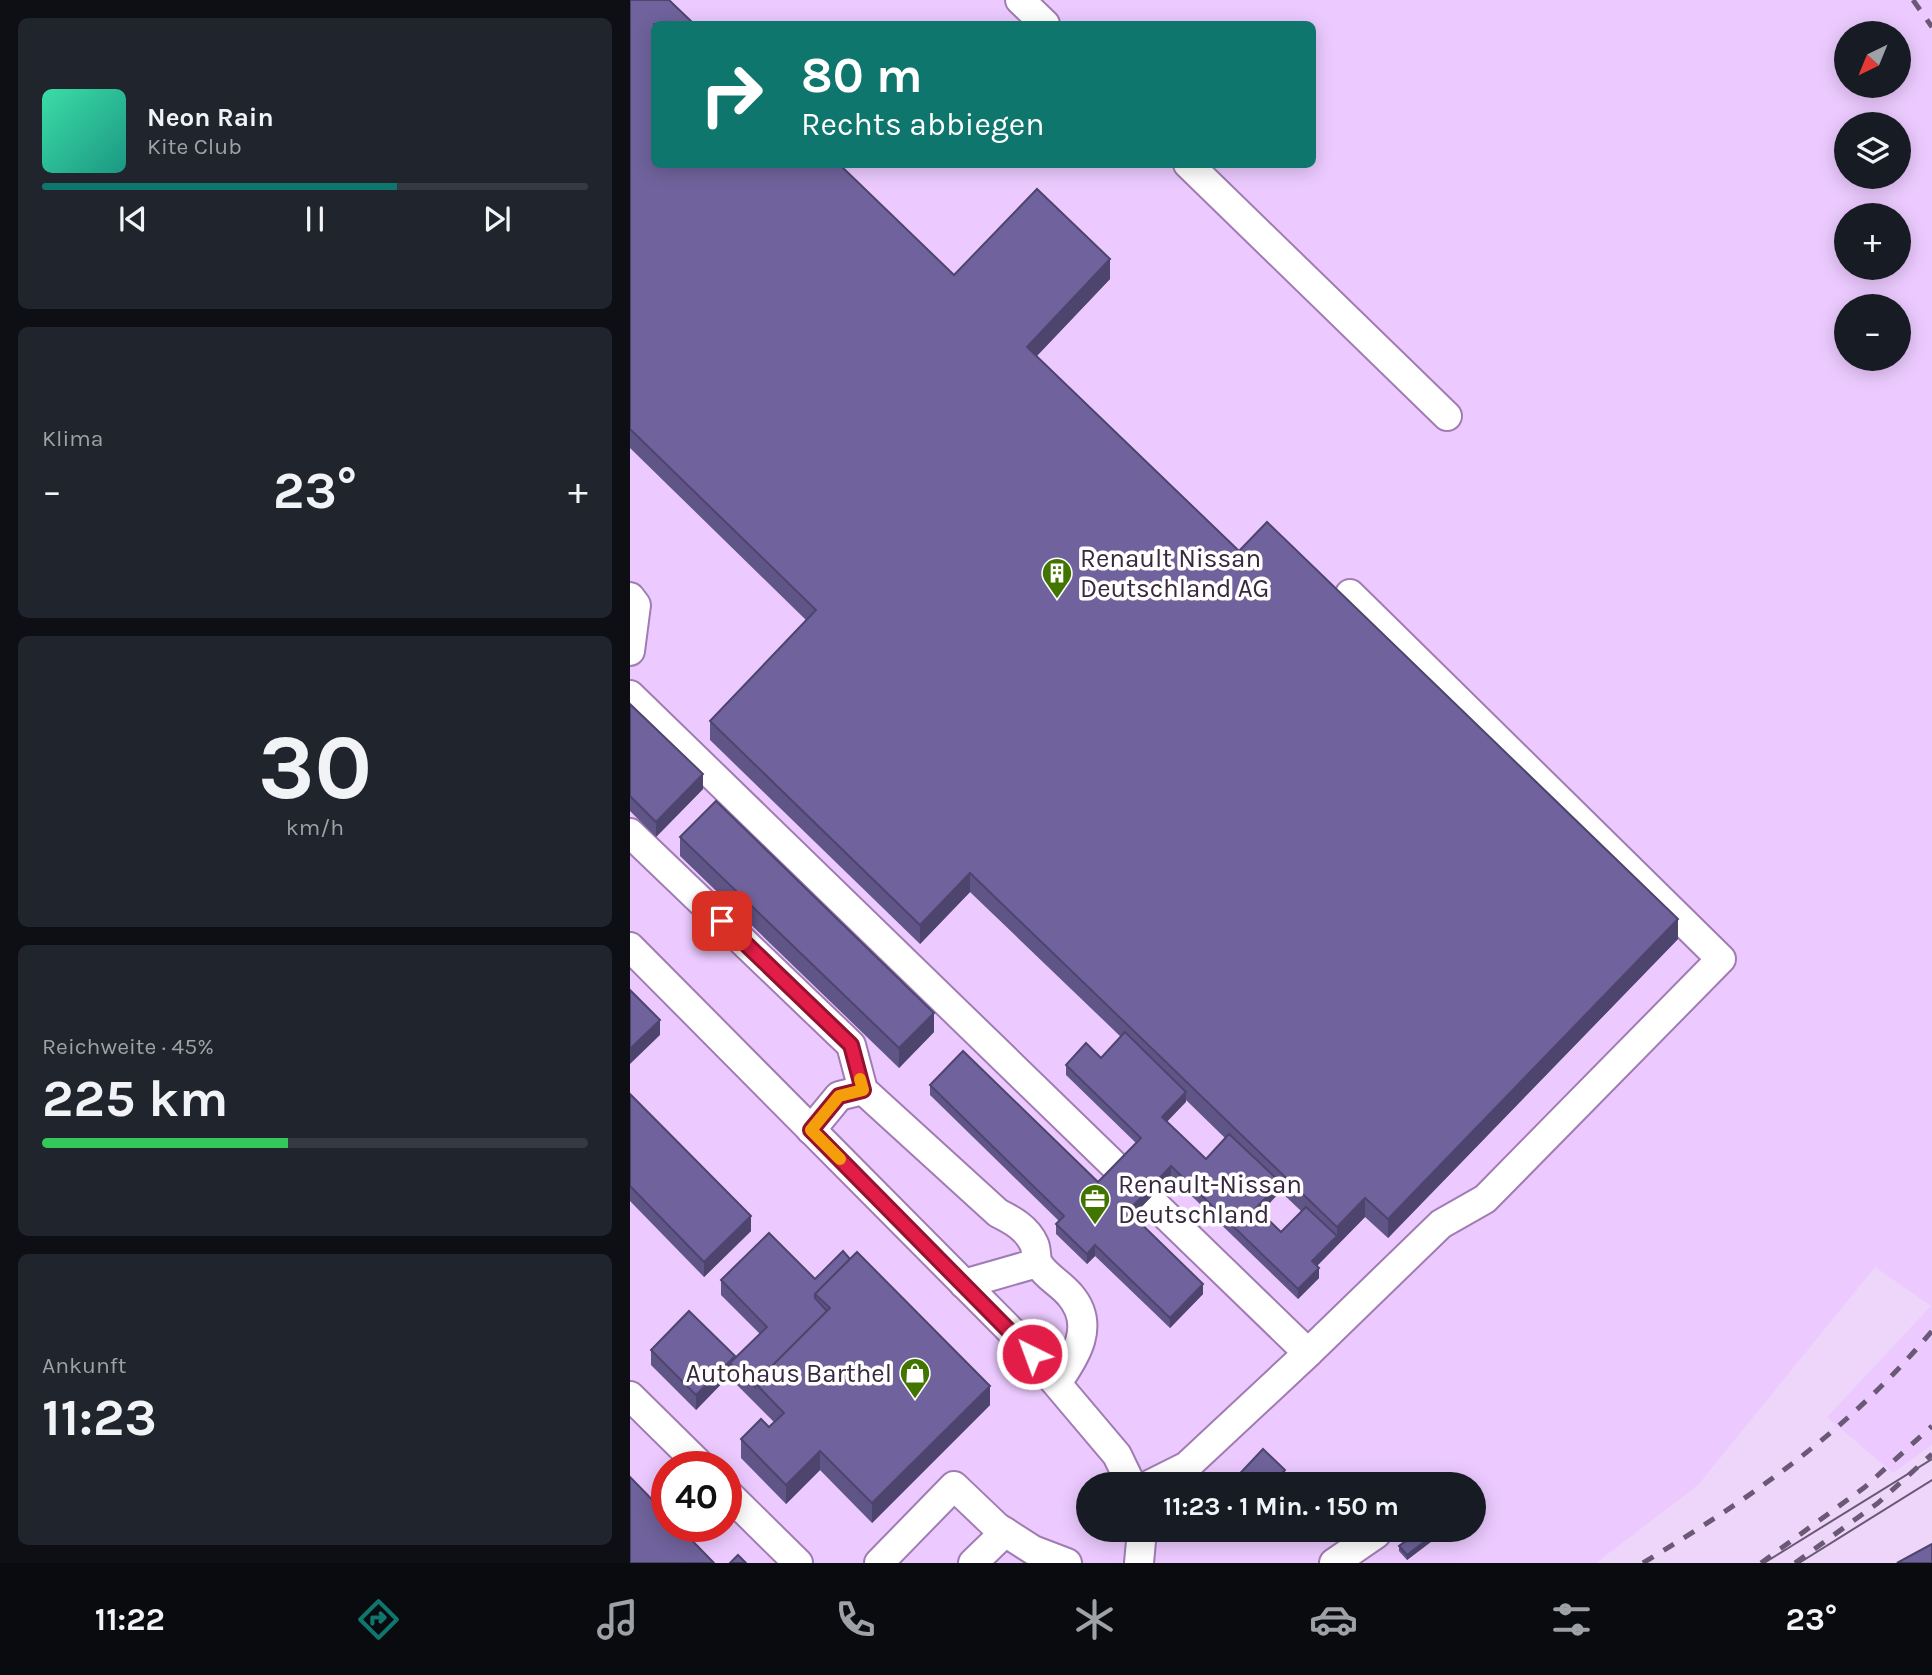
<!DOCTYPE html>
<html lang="de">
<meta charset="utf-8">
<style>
:root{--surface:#171b24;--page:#20242c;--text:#f1f3f6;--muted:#9ea1a6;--line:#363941;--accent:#0f766e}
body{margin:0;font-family:Karla,sans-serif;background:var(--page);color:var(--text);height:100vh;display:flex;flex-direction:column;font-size:26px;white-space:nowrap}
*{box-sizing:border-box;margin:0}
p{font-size:23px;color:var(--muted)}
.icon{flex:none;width:38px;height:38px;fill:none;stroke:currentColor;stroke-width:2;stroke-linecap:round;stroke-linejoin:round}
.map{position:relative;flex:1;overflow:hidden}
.drawer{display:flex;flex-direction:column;gap:18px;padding:18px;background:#0d0f14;width:630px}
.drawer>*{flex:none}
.banner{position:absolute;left:21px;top:21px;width:665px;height:147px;border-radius:10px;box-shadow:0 4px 18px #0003;background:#0f766e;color:#fff;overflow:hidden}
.needle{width:46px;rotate:223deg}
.buttons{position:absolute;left:1204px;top:21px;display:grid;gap:14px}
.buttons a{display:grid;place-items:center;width:77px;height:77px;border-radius:50%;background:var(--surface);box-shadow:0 4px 18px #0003;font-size:35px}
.speed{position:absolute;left:21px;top:1451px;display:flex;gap:14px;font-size:35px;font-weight:700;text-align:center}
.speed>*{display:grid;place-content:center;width:91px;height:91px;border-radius:50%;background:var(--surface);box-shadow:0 4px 18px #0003;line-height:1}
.speed .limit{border:10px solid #d22;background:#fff;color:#111}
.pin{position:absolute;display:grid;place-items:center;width:60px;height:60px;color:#fff;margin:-30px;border-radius:14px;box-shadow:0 4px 10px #0006}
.me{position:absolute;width:77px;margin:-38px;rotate:318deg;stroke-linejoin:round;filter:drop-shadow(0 0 5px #0008)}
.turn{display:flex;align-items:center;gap:24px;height:147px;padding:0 35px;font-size:32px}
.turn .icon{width:91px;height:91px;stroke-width:2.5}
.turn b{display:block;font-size:49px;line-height:60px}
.big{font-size:52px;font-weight:700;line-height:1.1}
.drawer .tile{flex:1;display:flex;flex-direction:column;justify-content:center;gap:10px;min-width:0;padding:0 24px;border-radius:10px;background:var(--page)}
.drawer .dial{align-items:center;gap:0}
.dial b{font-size:91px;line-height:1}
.song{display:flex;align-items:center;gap:21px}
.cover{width:84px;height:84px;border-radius:10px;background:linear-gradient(135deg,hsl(160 70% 55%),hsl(170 70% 35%))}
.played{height:7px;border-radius:4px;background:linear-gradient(90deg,var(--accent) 65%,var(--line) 65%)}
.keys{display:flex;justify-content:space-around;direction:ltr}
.heat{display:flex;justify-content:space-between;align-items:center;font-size:38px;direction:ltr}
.charge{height:10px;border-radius:5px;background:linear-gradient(90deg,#34c759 45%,var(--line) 0)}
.trip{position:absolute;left:446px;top:1472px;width:410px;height:70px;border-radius:35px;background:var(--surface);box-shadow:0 4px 18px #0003;font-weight:700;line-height:70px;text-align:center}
.tab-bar{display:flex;height:112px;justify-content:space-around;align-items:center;background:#090b0e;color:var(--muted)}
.tab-bar .icon{width:49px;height:49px}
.tab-bar .on{color:var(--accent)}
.tab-bar b{font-size:32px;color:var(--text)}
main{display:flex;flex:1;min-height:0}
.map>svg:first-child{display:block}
.built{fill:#eccaff;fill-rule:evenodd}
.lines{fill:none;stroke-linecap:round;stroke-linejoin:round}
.minor-casing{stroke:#a07cb3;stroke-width:32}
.minor{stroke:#fff;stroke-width:28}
.tram{stroke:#6a5974;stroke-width:2}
.rail{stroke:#6a5974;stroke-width:5;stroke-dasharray:12 12;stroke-linecap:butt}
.wall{fill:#605587;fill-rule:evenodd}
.shaded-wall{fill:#4e456e}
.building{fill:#70639d;stroke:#4e456e;stroke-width:2}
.route-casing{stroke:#92132f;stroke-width:18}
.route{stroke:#e11d48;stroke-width:12}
.slow{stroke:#f59e0b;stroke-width:12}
.labels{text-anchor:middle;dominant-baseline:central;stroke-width:7;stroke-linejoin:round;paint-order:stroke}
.poi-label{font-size:26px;fill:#372840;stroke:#fff;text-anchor:start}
</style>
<main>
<section class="drawer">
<div class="tile">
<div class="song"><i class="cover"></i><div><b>Neon Rain</b><p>Kite Club</p></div></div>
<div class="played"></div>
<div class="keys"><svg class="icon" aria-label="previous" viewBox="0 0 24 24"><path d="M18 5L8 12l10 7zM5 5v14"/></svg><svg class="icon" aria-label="pause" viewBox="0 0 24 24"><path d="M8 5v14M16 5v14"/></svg><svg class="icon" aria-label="next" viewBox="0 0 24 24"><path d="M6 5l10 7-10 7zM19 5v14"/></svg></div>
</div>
<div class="tile"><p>Klima</p>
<div class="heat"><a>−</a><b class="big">23°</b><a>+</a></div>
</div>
<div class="tile dial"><b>30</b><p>km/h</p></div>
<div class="tile"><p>Reichweite · 45%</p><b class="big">225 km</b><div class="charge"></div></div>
<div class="tile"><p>Ankunft</p><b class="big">11:23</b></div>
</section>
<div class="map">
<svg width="1302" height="1563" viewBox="0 0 1302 1563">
<rect width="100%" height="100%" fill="#edd6fa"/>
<path class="built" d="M0 0H1302V1445L1263 1473 1197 1417 1301 1306 1245 1267 1068 1485 966 1563H0ZM24 24H682V164H24ZM1216 33H1269V86H1216ZM1216 124H1269V177H1216ZM1216 215H1269V268H1216ZM1216 306H1269V359H1216ZM37 1466H96V1526H37ZM458 1484H844V1530H458Z"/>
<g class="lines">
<g class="minor-casing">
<g id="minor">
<polyline points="390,0 415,24"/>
<polyline points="558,164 817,416"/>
<polyline points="0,597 6,605 0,651"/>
<polyline points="0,695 489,1170"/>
<path d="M0 833 221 1045 233 1090 368 1213C382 1220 397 1228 404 1244 407 1250 405 1259 409 1265 417 1277 431 1284 440 1295 466 1325 446 1356 427 1383"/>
<polyline points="0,947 389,1339 487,1455 501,1484"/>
<polyline points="181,1130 209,1096 233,1090"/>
<polyline points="519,1199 678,1353"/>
<polyline points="334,1284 407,1263"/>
<polyline points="0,1396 71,1466"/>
<polyline points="521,1484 557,1466 678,1353 811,1224 855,1199 1091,959 720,594"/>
<polyline points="96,1492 168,1563"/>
<polyline points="249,1563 324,1486 367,1527 403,1550 437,1563"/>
<polyline points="343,1563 375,1532"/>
<polyline points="509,1563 512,1530"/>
<polyline points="704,1563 746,1534"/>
</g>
</g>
<use href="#minor" class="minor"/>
<g class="tram">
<polyline points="1134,1563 1302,1459"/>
<polyline points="1169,1563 1302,1480"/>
</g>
<g class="rail">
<polyline points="1283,0 1302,27"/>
<path d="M1013 1563C1124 1496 1218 1431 1302 1331"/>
<polyline points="1131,1563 1235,1487 1302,1426"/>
<polyline points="1165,1563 1248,1503 1302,1454"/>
</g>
</g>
<g class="wall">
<path d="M0 0 324 275 480 279 407 356 609 551 1048 939 758 1238 735 1217 687 1266 689 1278 668 1299 541 1176 503 1216 573 1294 540 1328 465 1256 457 1264 426 1234V1224L429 1221 300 1095V1085L468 1182 506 1143 436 1075V1065L471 1058 491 1037 340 892 290 944 80 740V721L176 620 0 448ZM556 1100 595 1138 576 1159 537 1121ZM650 1191 671 1211 651 1232 631 1212Z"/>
<polygon points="0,704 73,789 26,837 0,811"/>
<polygon points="50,837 304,1032 269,1068 50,856"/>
<polygon points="0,1094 121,1231 74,1277 0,1201"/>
<polygon points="185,1279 360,1405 242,1523 190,1470 156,1504 111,1458 111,1439 139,1427 144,1422 100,1378 100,1375 66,1410 21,1365 21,1350 105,1359 130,1334 91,1295 91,1280"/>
<polygon points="802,1541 777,1560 769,1551 769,1546"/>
</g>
<g class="shaded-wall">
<polygon points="480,259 480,279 397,366 397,347"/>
<polygon points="73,774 73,789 26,837 26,822"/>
<polygon points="340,873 340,892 290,944 290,925"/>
<polygon points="1048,919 1048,939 758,1238 758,1219"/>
<polygon points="304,1013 304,1032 269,1068 269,1048"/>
<polygon points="30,1020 30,1035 0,1064 0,1049"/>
<polygon points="556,1092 556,1102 532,1127 532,1117"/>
<polygon points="541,1166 541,1176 498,1221 498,1211"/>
<polygon points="650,1182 650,1192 626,1218 626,1208"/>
<polygon points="735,1198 735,1217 682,1271 682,1261 707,1236 707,1227"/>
<polygon points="121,1216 121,1231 74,1277 74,1262"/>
<polygon points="465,1245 465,1256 457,1264 457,1254"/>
<polygon points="689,1268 689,1278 668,1299 668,1289"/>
<polygon points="573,1284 573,1294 540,1328 540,1318"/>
<polygon points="105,1356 105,1368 100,1363 100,1375 66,1410 66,1395"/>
<polygon points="360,1386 360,1405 242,1523 242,1503"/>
<polygon points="190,1451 190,1470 156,1504 156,1485"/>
<polygon points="655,1470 655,1480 651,1484 642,1484"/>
<polygon points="802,1536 802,1541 777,1560 777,1555"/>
</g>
<g class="building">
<polygon points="0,0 39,0 64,24 24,24 24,164 209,164 324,275 407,189 480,259 397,347 609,551 637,522 1048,919 758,1219 735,1198 707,1227 340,873 290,925 80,721 186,610 0,429"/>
<polygon points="0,704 73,774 26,822 0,796"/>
<polygon points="86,801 304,1013 269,1048 50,837"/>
<polygon points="0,990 30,1020 0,1049"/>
<polygon points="495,1032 556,1092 532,1117 576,1159 599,1134 650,1182 626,1208 651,1232 676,1207 707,1236 682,1261 689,1268 668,1289 541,1166 498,1211 573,1284 540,1318 465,1245 457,1254 426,1224 434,1216 300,1085 333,1051 468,1182 511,1138 436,1065 456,1043 471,1058"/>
<polygon points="0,1094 121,1216 74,1262 0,1186"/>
<polygon points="139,1233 185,1279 213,1251 220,1259 185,1294 185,1298 197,1311 125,1383 125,1387 100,1363 137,1327 91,1280"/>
<polygon points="227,1252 360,1386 242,1503 190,1451 156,1485 111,1439 131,1419 139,1427 154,1413 125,1383 200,1308 185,1294"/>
<polygon points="59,1311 105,1356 66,1395 21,1350"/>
<polygon points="633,1449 655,1470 642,1484 600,1484"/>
<polygon points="0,1477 37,1515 37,1526 48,1526 84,1563 0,1563"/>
<polygon points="791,1530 797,1530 802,1536 777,1555 769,1546"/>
<polygon points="1302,1544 1302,1563 1267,1563"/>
<polygon points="108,1555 116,1563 100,1563"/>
</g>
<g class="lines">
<g class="route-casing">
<polyline id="route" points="92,921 221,1045 233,1090 209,1096 181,1130 402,1354"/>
</g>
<use href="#route" class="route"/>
<polyline class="slow" points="210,1159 181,1130 209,1096 233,1090 230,1079"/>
</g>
<defs>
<g id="building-pin" transform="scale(1.575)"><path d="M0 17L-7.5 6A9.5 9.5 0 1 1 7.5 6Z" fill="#417500" stroke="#fff"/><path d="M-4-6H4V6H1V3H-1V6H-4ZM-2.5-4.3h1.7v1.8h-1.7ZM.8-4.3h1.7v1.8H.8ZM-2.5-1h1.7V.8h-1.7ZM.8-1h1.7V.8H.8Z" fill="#fff"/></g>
<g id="office-pin" transform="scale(1.575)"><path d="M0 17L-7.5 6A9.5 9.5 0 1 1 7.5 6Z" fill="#417500" stroke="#fff"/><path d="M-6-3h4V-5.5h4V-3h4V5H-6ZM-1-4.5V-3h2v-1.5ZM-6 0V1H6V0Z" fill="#fff"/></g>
<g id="shop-pin" transform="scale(1.575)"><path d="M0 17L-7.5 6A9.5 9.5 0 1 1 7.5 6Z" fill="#417500" stroke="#fff"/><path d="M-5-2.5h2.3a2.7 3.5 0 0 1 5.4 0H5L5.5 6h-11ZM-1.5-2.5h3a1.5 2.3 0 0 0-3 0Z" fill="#fff"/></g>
</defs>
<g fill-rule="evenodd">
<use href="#building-pin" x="427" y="573"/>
<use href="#office-pin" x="465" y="1199"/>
<use href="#shop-pin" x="285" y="1373"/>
</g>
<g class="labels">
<g class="poi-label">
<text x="450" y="558">Renault Nissan<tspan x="450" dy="30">Deutschland AG</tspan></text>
<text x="488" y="1184">Renault-Nissan<tspan x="488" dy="30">Deutschland</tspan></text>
<text x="262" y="1373" text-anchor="end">Autohaus Barthel</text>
</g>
</g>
</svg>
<div class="buttons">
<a><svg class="needle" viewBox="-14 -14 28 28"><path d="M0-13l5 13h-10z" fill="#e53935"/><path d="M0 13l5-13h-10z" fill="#9ea1a6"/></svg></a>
<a><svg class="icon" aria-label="layers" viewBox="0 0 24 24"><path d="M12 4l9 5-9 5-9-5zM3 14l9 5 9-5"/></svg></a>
<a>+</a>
<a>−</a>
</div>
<div class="speed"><div class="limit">40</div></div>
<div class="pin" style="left:92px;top:921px;background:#d93025"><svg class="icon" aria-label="arrive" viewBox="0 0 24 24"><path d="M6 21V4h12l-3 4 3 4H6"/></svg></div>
<svg class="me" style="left:402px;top:1354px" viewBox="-20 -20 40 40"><circle r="17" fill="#e11d48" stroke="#fff" stroke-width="3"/><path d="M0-11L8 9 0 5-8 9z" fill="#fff"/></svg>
<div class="trip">11:23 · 1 Min. · 150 m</div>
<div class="banner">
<div class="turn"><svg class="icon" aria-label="right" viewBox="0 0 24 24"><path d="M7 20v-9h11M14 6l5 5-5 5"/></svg><div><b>80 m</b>Rechts abbiegen</div></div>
</div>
</div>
</main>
<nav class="tab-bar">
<b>11:22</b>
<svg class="icon on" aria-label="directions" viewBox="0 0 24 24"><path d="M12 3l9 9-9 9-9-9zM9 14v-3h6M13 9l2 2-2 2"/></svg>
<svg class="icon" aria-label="music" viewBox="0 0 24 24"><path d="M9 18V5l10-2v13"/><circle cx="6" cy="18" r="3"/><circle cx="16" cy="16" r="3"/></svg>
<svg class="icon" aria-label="phone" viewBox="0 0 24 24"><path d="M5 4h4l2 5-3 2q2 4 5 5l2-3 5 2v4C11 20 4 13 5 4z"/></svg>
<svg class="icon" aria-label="climate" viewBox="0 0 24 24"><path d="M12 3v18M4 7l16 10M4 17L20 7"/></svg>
<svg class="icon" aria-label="car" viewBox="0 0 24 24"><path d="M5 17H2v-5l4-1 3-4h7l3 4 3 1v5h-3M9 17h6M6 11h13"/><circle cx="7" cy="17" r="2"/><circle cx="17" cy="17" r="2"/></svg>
<svg class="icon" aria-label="filters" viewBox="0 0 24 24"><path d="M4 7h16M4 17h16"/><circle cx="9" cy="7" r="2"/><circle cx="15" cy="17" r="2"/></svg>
<b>23°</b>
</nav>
